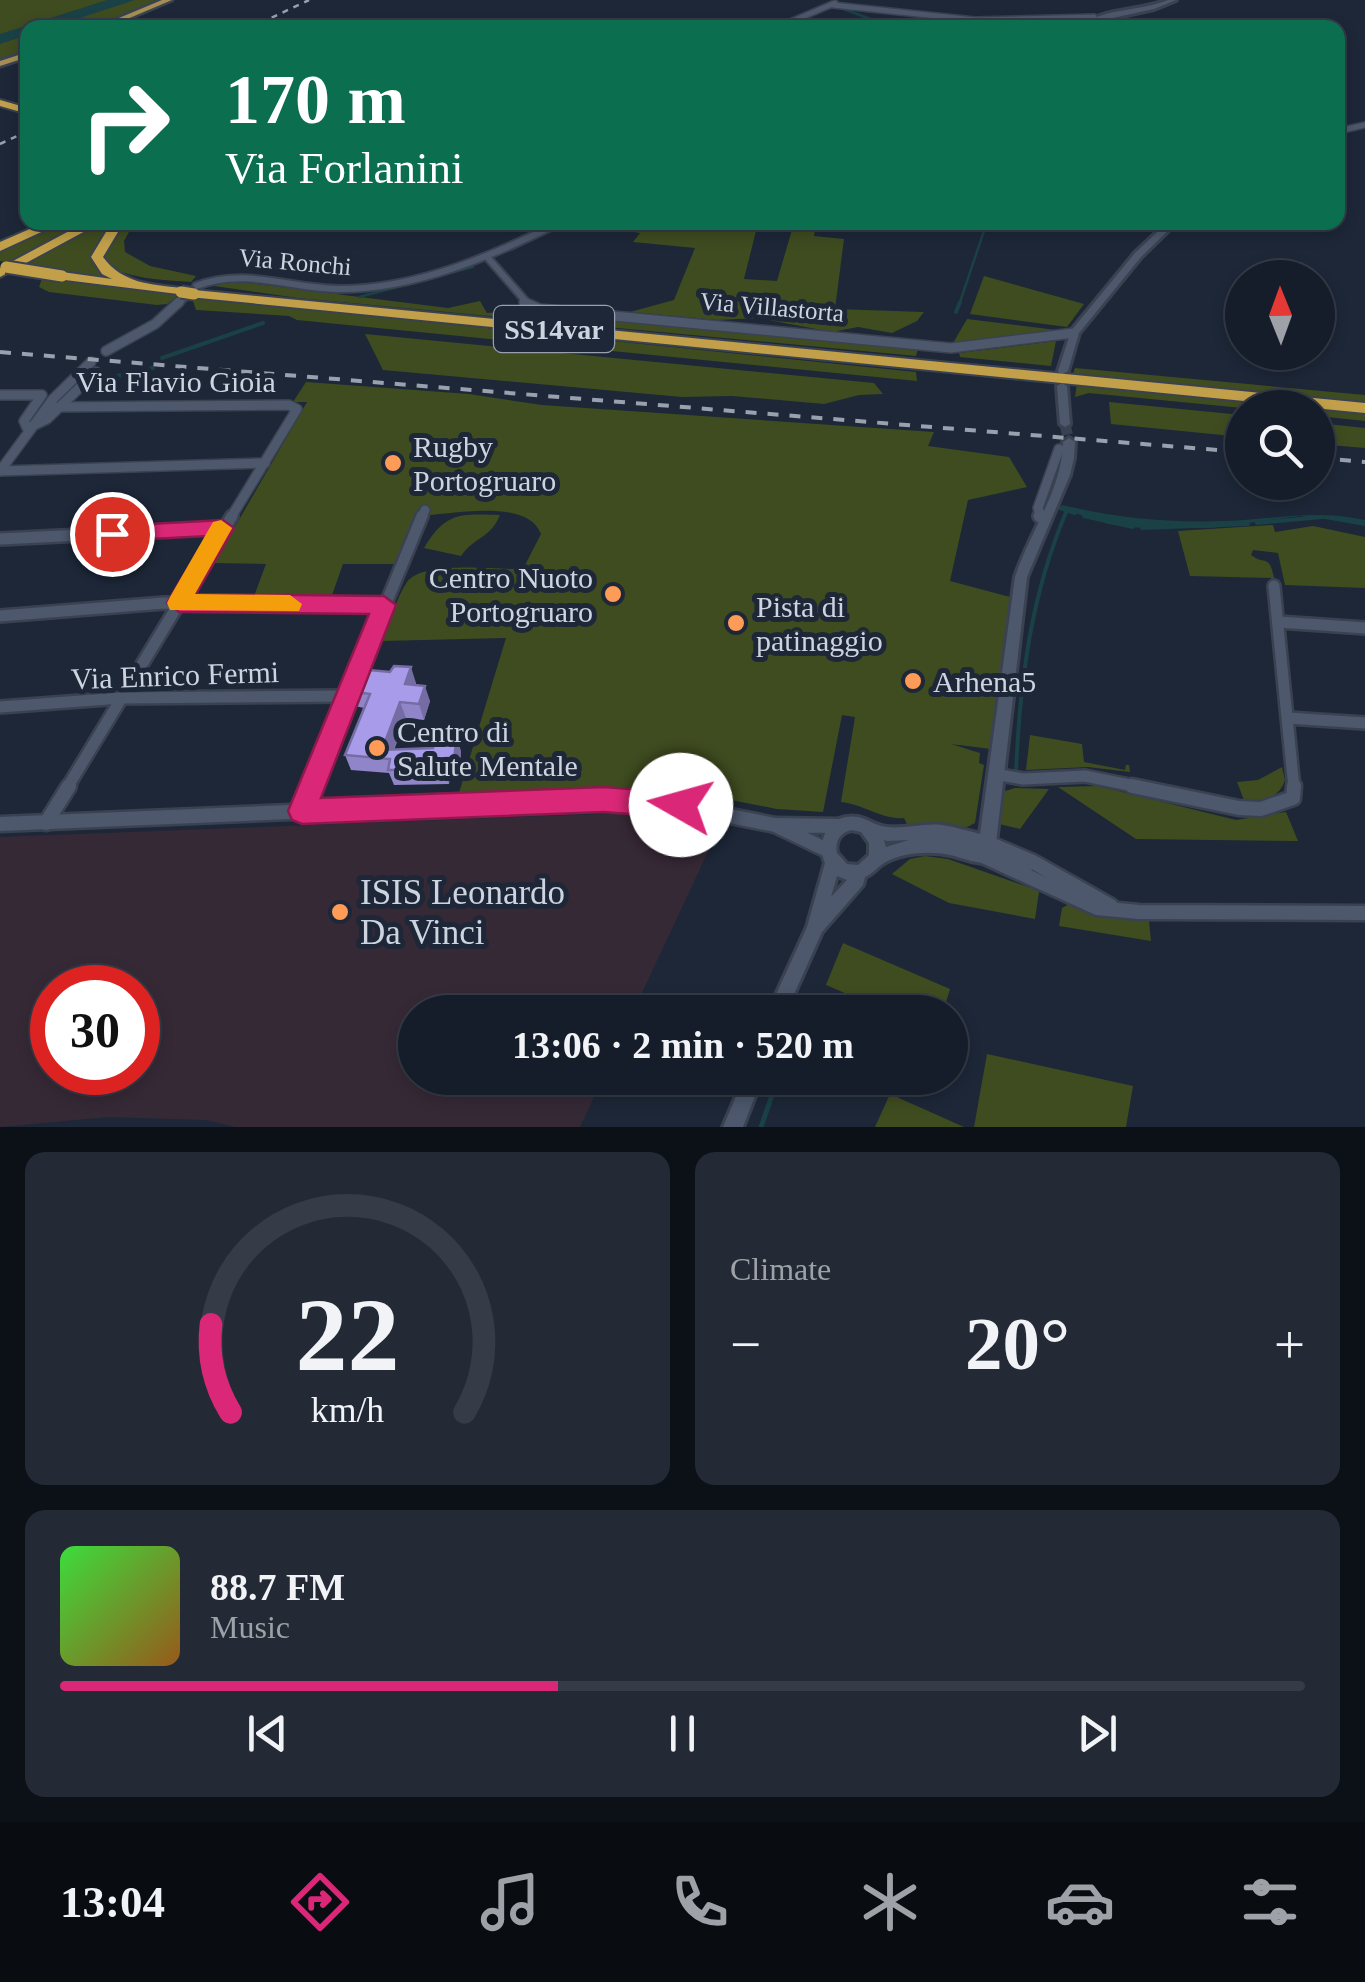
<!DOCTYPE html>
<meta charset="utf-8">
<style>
:root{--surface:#161d2a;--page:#232a36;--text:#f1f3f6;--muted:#9ea2a8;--line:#353b47;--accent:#db2777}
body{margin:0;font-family:Georgia,serif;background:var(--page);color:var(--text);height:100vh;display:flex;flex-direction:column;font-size:38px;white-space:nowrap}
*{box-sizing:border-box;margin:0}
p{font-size:32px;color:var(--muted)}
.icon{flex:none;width:55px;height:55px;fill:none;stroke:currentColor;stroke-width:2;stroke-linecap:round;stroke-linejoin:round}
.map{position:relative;height:1127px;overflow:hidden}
.side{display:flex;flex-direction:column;gap:25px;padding:25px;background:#0c1017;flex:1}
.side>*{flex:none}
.top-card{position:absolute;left:20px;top:20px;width:1325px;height:210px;border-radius:20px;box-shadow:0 5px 15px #0003,0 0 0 2px var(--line);background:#0b6e4f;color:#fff;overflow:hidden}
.needle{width:65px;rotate:359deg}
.fabs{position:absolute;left:1225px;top:260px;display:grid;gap:20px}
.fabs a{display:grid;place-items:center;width:110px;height:110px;border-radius:50%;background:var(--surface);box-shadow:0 5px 15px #0003,0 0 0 2px var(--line);font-size:50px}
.speed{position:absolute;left:30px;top:965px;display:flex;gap:20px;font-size:50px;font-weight:700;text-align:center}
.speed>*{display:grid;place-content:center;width:130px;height:130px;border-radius:50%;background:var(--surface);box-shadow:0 5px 15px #0003,0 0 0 2px var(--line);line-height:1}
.speed .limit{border:15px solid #d22;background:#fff;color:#111}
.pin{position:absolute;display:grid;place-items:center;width:85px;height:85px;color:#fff;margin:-42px;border:5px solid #fff;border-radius:50%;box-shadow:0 2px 10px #0007}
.me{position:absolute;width:110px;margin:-55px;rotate:277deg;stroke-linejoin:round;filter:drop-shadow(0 0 8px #0008)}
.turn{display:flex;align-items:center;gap:35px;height:210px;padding:0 40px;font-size:45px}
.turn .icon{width:130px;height:130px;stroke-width:2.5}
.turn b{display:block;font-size:70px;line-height:85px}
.big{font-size:75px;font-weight:700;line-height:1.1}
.side .tile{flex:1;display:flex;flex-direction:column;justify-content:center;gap:15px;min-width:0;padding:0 35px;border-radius:20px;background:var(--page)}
.side .dial{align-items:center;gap:0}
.dial svg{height:260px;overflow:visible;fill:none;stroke:var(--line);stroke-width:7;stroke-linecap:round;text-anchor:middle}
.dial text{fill:var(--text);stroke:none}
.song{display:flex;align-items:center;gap:30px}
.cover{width:120px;height:120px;border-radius:15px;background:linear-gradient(135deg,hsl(120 70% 55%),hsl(30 70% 35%))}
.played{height:10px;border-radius:5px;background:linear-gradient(90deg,var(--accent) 40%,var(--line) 40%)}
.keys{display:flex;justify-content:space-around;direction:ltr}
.heat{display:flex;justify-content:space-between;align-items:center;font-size:55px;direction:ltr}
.side .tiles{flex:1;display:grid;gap:25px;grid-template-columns:1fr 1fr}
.tile:last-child{grid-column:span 2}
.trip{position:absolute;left:398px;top:995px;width:570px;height:100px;border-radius:50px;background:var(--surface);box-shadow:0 5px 15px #0003,0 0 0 2px var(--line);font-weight:700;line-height:100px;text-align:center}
.menu{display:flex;height:160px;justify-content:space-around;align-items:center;background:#090c11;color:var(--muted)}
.menu .icon{width:70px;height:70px}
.menu .active{color:var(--accent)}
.menu b{font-size:45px;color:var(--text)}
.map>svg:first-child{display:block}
.education{fill:#362936;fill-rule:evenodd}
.green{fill:#3f4c20}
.water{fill:#194146}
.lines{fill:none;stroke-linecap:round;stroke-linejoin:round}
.stream-far2{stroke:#194146;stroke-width:2.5}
.stream-far1{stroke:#194146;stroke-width:4}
.stream{stroke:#194146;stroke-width:5}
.tertiary-tunnel{stroke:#374151;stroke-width:11;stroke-dasharray:11 5;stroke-linecap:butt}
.minor-far4-casing{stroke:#3a4251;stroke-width:8}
.minor-far3-casing{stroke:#3a4251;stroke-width:10}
.minor-far2-casing{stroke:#3a4251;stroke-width:12}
.minor-far1-casing{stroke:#3a4251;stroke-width:16}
.minor-casing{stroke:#3a4251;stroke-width:19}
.tertiary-casing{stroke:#3a4251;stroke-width:6}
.primary-casing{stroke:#3a4251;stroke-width:5}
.trunk-casing{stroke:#3a4251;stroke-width:4}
.minor-far4{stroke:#4d586d;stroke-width:5}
.minor-far3{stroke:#4d586d;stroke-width:6}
.minor-far2{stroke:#4d586d;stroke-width:9}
.minor-far1{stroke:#4d586d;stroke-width:11}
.minor{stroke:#4d586d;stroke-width:14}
.tertiary{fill:#4d586d;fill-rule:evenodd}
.primary{fill:#a58e53;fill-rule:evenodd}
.trunk{fill:#c2a04a;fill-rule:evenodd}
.rail-far1{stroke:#99a0ae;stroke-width:2.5;stroke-dasharray:6 6;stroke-linecap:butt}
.rail{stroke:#99a0ae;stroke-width:4;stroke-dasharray:11 11;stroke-linecap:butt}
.trunk-bridge-casing{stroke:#3a4251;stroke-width:15;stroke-linecap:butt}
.trunk-bridge{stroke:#c2a04a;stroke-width:11}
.wall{fill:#9085c9}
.shaded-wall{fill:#756ca4}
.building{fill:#a79bea;stroke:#756ca4;stroke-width:2.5}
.route{fill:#db2777;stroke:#8e194d;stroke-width:2.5}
.slow{fill:#f59e0b}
.poi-dot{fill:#fe9c57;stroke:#1d2738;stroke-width:4}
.labels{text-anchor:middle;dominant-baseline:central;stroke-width:10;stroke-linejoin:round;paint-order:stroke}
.far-street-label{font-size:25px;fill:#cdd3df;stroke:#1d2738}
.shield{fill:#1d2738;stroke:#989fad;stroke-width:2.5}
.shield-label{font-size:28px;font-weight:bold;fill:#cdd3df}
.street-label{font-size:30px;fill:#cdd3df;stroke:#1d2738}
.poi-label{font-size:30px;fill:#cdd3df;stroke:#1d2738;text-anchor:start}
.near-poi-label{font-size:35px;fill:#cdd3df;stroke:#1d2738;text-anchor:start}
</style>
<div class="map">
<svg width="1365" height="1127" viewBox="0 0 1365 1127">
<rect width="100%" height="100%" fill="#1d2738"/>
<path class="education" d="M629 813 720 826 633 1012H415V1078H603L580 1127H235L206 1120 108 1117 0 1127V837ZM52 988H138V1072H52Z"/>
<g class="green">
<polygon points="0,0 163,0 95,27 28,28 27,52 0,62"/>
<polygon points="61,223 89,223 11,263 0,261 0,251"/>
<polygon points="100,223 115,223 97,266 109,278 23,264"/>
<path d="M124 223H134L124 241 125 252 150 266 196 276 191 282C173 280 94 280 105 248 108 239 118 230 124 223Z"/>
<polygon points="581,223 758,223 744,279 777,281 794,223 816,223 814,236 844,239 835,309 924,312 917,321 892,333 858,327 832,332 758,318 718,320 630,312 674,300 695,248 633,242 640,233"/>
<polygon points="43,276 180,294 167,304 157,305 49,292 39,287"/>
<polygon points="984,276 1084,304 1067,327 970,314"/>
<polygon points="225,280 448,308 480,301 487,313 520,310 918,348 916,356 298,298 207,285"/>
<polygon points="192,298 916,372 917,381 297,320 289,316 196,310"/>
<polygon points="967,319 1056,330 952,345"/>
<polygon points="365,334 874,383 883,394 859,395 824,404 732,396 682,397 383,370"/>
<polygon points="1056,341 1051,366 960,357 959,353"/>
<polygon points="1075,368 1365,395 1365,403 1073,374"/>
<path d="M306 382 469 394 542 405 934 432 928 446 1009 457 1027 487 968 500 950 581 1010 597 991 749 951 744 980 753 979 763 984 765 975 823 967 827 907 824 904 818C882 820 863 804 841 802L855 717 842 715 823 812 777 809 665 787 459 793 506 638 382 641C390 623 396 598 407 582 423 560 497 570 523 569L541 534C527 497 450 515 417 516L394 564H343L331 598 253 599 266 564 214 563 307 402H293Z"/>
<polygon points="1077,383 1365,411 1365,421 1318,416 1318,408 1242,408 1089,393 1075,397"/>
<polygon points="1109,402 1242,415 1242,437 1111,424"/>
<polygon points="1318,423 1365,428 1365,448 1318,444"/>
<path d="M500 515C490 539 475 536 461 556L424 548C446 512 459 514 500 515Z"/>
<path d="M1273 525 1275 532 1313 526 1365 537V588L1285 585 1278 553 1253 550 1251 555C1265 566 1269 553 1274 578L1190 576 1178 531Z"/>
<polygon points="1030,735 1082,744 1084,762 1125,770 1126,765 1129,765 1130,772 1088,767 1026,770"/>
<path d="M1282 767 1285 780C1280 798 1260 802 1244 800L1237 782 1258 780Z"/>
<polygon points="1098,786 1236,820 1286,812 1298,841 1136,839 1058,787"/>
<polygon points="1015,788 1049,789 1020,829 999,824 1002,792"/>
<polygon points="925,856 948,859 1031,888 1039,892 1035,919 949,903 892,874 910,859"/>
<polygon points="1071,903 1108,917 1149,921 1151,941 1059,926 1062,908"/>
<polygon points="843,943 950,989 943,1012 889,1012 826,985"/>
<polygon points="987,1054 1133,1086 1126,1127 974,1127"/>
<polygon points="890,1094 964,1127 875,1127"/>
</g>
<g class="water">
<polygon points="107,0 135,0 52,27 28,28 27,35 0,44 0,34"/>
<path d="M1062 505C1118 518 1166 523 1225 521 1276 519 1313 509 1365 520V524L1300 516 1212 528H1142L1108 524 1060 508Z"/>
</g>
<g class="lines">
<g class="stream-far2">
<polyline points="843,9 879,22 916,28"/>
<polyline points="784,28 809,17"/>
<polyline points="512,250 538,236"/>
<polyline points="439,276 473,267"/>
<polyline points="359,297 405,285"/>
<polyline points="959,305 987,222"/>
</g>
<g class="stream-far1">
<polyline points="956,312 960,302"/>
<polyline points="162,358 263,323"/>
<polyline points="99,380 153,368"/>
<polyline points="1060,508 1075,513"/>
<polyline points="1084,516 1133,527"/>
<polyline points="1331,518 1365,524"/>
<polyline points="1257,523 1322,517"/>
<polyline points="1142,528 1248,524"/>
<path d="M1016 771C1020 680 1031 594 1067 510"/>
</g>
<polyline class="stream" points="761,1127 778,1078"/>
<polyline class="tertiary-tunnel" points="1065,424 1069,442"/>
<g class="minor-far4-casing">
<g id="minor-far4">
<polyline points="833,5 975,20 1094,17"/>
<polyline points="776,28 835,3"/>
<polyline points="1338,131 1365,125"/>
</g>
</g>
<g class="minor-far3-casing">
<g id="minor-far3">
<polyline points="488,258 529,305"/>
<path d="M196 286C246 267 290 289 341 289 417 289 494 255 561 222"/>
<polyline points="176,305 185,297"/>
</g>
</g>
<g class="minor-far2-casing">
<g id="minor-far2">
<polyline points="524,302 540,309 951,348 1074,333"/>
<polyline points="106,351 155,324 179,302"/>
<polyline points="0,395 42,395 24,421 27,428"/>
<polyline points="57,407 289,405 297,409 230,519"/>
<polyline points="28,428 47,419 96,372"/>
<polyline points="0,471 265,463"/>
<polyline points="0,471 53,399 91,362"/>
<polyline points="421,519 425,510"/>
<polyline points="1042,519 1038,508 1059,449"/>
</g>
</g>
<g class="minor-far1-casing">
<g id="minor-far1">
<polyline points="1039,516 1044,520"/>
<polyline points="0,539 223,528"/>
<polyline points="1274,586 1294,788"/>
<polyline points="0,616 164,603 384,605"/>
<polyline points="1279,622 1365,628"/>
<polyline points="0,707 121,698 351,696"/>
<polyline points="1288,718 1365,723"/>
<polyline points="995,774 1023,779 1085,776 1144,788"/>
<polyline points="67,788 232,516"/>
<polyline points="310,788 422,516"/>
</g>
</g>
<g class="minor-casing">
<g id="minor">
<polyline points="1132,786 1239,808 1261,809 1293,798 1294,786"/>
<polyline points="301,811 311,786"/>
<polyline points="46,823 69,786"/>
<polyline points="0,824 604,799 656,801 775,825"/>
<polyline points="988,843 1033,862 1111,906"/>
<polyline points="988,844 1025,872"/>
<polyline points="827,850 775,825 838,826"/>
<polyline points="985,857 1097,908 1139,912 1365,913"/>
</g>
</g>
<g class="tertiary-casing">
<g id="tertiary">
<path d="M1168 0H1176L1154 9 1094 22 1090 24 1094 28H1086L1083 24C1107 8 1141 11 1168 0Z"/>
<polygon points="1168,222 1177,222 1141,257 1079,333 1068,371 1063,374 1059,373 1058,371 1071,331 1135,253"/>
<polygon points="1062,383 1067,386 1070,424 1065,427 1060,424 1057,386"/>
<path d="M1069 438 1075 442 1074 458 1070 475 1027 577 996 843 991 862C977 865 964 858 950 855 930 851 903 852 884 863 877 867 873 874 865 877L863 885 822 932 786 1012H768L807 927 825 863C815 840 830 812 858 817 868 819 876 826 887 827 905 829 924 823 942 825 955 827 968 831 980 834L1015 577C1030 531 1062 491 1063 442ZM851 830 861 832 869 843V855L858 865 847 864 837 853C835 842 839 833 851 830ZM884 840 887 841 909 840 886 847ZM837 876 847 880 831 897Z"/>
<polygon points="744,1078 762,1078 743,1127 723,1127"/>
</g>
</g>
<g class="primary-casing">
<g id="primary">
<polygon points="162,0 172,0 106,28 95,28"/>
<polygon points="28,52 28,57 0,66 0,61"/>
</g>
</g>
<g class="trunk-casing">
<g id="trunk">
<polygon points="0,100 28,108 28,114 0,106"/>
<polygon points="46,222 63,222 0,251 0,242"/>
<polygon points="86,222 102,222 0,277 0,268"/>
<path d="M112 222H124L103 257C123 284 150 284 181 288L188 292 186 295 57 279 56 276 62 272 112 279 102 274 91 257Z"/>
<polygon points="194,290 1365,403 1365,413 189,297 187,294"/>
</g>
</g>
<use href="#minor-far4" class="minor-far4"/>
<use href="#minor-far3" class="minor-far3"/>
<use href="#minor-far2" class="minor-far2"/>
<use href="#minor-far1" class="minor-far1"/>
<use href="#minor" class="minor"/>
<use href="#tertiary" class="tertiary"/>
<use href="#primary" class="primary"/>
<use href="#trunk" class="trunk"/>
<g class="rail-far1">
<polyline points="250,28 309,0"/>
<polyline points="0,144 28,131"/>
</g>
<g class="rail">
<polyline points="0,352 1242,452"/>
<polyline points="1318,458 1365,462"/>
</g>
<g class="trunk-bridge-casing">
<g id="trunk-bridge">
<polyline points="6,267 62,276"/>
<polyline points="181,292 194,294"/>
</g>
</g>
<use href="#trunk-bridge" class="trunk-bridge"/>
</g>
<polygon class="wall" points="390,672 416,683 416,685 430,701 424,720 406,718 394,750 433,748 457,737 461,752 459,773 450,773 449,784 394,785 389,773 351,770 345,755 364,708 355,706 349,691"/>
<g class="shaded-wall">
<polygon points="411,667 416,683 410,699 405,684"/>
<polygon points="425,686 430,701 424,720 419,704"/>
<polygon points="400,702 406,718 390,759 382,750"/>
<polygon points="457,737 461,752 459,773 454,758"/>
<polygon points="446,758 450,773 449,784 444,769"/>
</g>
<polygon class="building" points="394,666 411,667 405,684 425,686 419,704 400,702 382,750 433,748 434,738 457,737 454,758 446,758 444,769 388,770 390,759 345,755 370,694 349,691 358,669 390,672"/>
<polygon class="route" points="223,520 234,528 196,594 384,596 396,605 321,798 604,787 681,793 691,796 695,805 691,814 681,818 604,812 302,824 292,820 288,811 369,614 179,612 167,603 207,536 112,541 100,534 112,526"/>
<polygon class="slow" points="221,520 232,528 195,594 290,595 302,604 299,611 170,610 167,603 170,597 213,522"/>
<g class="poi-dot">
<circle cx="393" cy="463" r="10"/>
<circle cx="613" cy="594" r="10"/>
<circle cx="736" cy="623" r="10"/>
<circle cx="913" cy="681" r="10"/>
<circle cx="377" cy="748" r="10"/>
<circle cx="340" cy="912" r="10"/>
</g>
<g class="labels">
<g class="far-street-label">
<text transform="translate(295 262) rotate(5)">Via Ronchi</text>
<text transform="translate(772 307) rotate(5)">Via Villastorta</text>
</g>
<rect class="shield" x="494" y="306" width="120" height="46" rx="8"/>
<g class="shield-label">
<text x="554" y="329">SS14var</text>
</g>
<g class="street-label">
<text x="176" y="381">Via Flavio Gioia</text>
<text transform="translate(175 675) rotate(-2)">Via Enrico Fermi</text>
</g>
<g class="poi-label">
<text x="413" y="446">Rugby<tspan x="413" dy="34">Portogruaro</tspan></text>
<text x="593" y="577" text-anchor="end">Centro Nuoto<tspan x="593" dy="34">Portogruaro</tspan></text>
<text x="756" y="606">Pista di<tspan x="756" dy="34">patinaggio</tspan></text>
<text x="933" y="681">Arhena5</text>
<text x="397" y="731">Centro di<tspan x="397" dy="34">Salute Mentale</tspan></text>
</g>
<g class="near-poi-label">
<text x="360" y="892">ISIS Leonardo<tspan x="360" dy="40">Da Vinci</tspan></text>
</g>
</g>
</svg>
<div class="fabs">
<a><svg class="needle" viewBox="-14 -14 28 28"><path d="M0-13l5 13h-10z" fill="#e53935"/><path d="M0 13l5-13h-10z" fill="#9ea2a8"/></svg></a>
<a><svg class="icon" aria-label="search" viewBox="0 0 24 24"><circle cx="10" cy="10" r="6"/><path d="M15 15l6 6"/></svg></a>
</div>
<div class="speed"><div class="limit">30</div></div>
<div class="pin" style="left:112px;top:534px;background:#d93025"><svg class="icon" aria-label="arrive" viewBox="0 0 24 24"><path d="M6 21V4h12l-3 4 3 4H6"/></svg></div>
<svg class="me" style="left:681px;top:805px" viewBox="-20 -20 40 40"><circle r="19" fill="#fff"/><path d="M0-13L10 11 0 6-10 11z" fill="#db2777"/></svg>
<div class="trip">13:06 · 2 min · 520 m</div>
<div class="top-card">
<div class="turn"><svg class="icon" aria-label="right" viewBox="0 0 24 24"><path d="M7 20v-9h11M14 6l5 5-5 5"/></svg><div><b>170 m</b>Via Forlanini</div></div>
</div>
</div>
<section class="side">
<div class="tiles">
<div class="tile dial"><svg viewBox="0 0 100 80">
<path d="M14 69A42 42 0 1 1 86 69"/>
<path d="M14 69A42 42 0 0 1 8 42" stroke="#db2777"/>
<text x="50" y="56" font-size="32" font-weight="700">22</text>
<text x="50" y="72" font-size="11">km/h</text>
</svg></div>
<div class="tile"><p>Climate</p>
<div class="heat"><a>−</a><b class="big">20°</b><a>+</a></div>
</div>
<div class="tile">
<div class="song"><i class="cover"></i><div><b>88.7 FM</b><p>Music</p></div></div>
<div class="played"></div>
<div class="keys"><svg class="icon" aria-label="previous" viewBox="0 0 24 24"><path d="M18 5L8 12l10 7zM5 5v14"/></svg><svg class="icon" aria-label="pause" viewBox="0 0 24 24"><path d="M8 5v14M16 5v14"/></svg><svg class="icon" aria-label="next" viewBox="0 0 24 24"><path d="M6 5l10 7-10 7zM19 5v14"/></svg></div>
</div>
</div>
</section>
<nav class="menu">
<b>13:04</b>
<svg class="icon active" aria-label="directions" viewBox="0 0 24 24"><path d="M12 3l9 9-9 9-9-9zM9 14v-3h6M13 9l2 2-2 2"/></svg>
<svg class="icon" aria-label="music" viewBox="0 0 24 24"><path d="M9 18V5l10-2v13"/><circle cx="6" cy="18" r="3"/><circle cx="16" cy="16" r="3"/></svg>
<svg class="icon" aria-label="phone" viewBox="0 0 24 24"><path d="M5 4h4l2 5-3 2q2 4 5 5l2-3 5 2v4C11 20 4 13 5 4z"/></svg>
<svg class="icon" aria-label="climate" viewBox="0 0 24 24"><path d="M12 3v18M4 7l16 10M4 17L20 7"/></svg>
<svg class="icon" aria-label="car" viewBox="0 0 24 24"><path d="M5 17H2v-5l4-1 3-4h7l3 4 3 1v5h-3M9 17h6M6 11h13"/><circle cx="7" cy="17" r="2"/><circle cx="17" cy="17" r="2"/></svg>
<svg class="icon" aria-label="filters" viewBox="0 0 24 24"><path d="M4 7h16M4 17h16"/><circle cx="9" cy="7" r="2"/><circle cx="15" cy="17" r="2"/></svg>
</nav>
